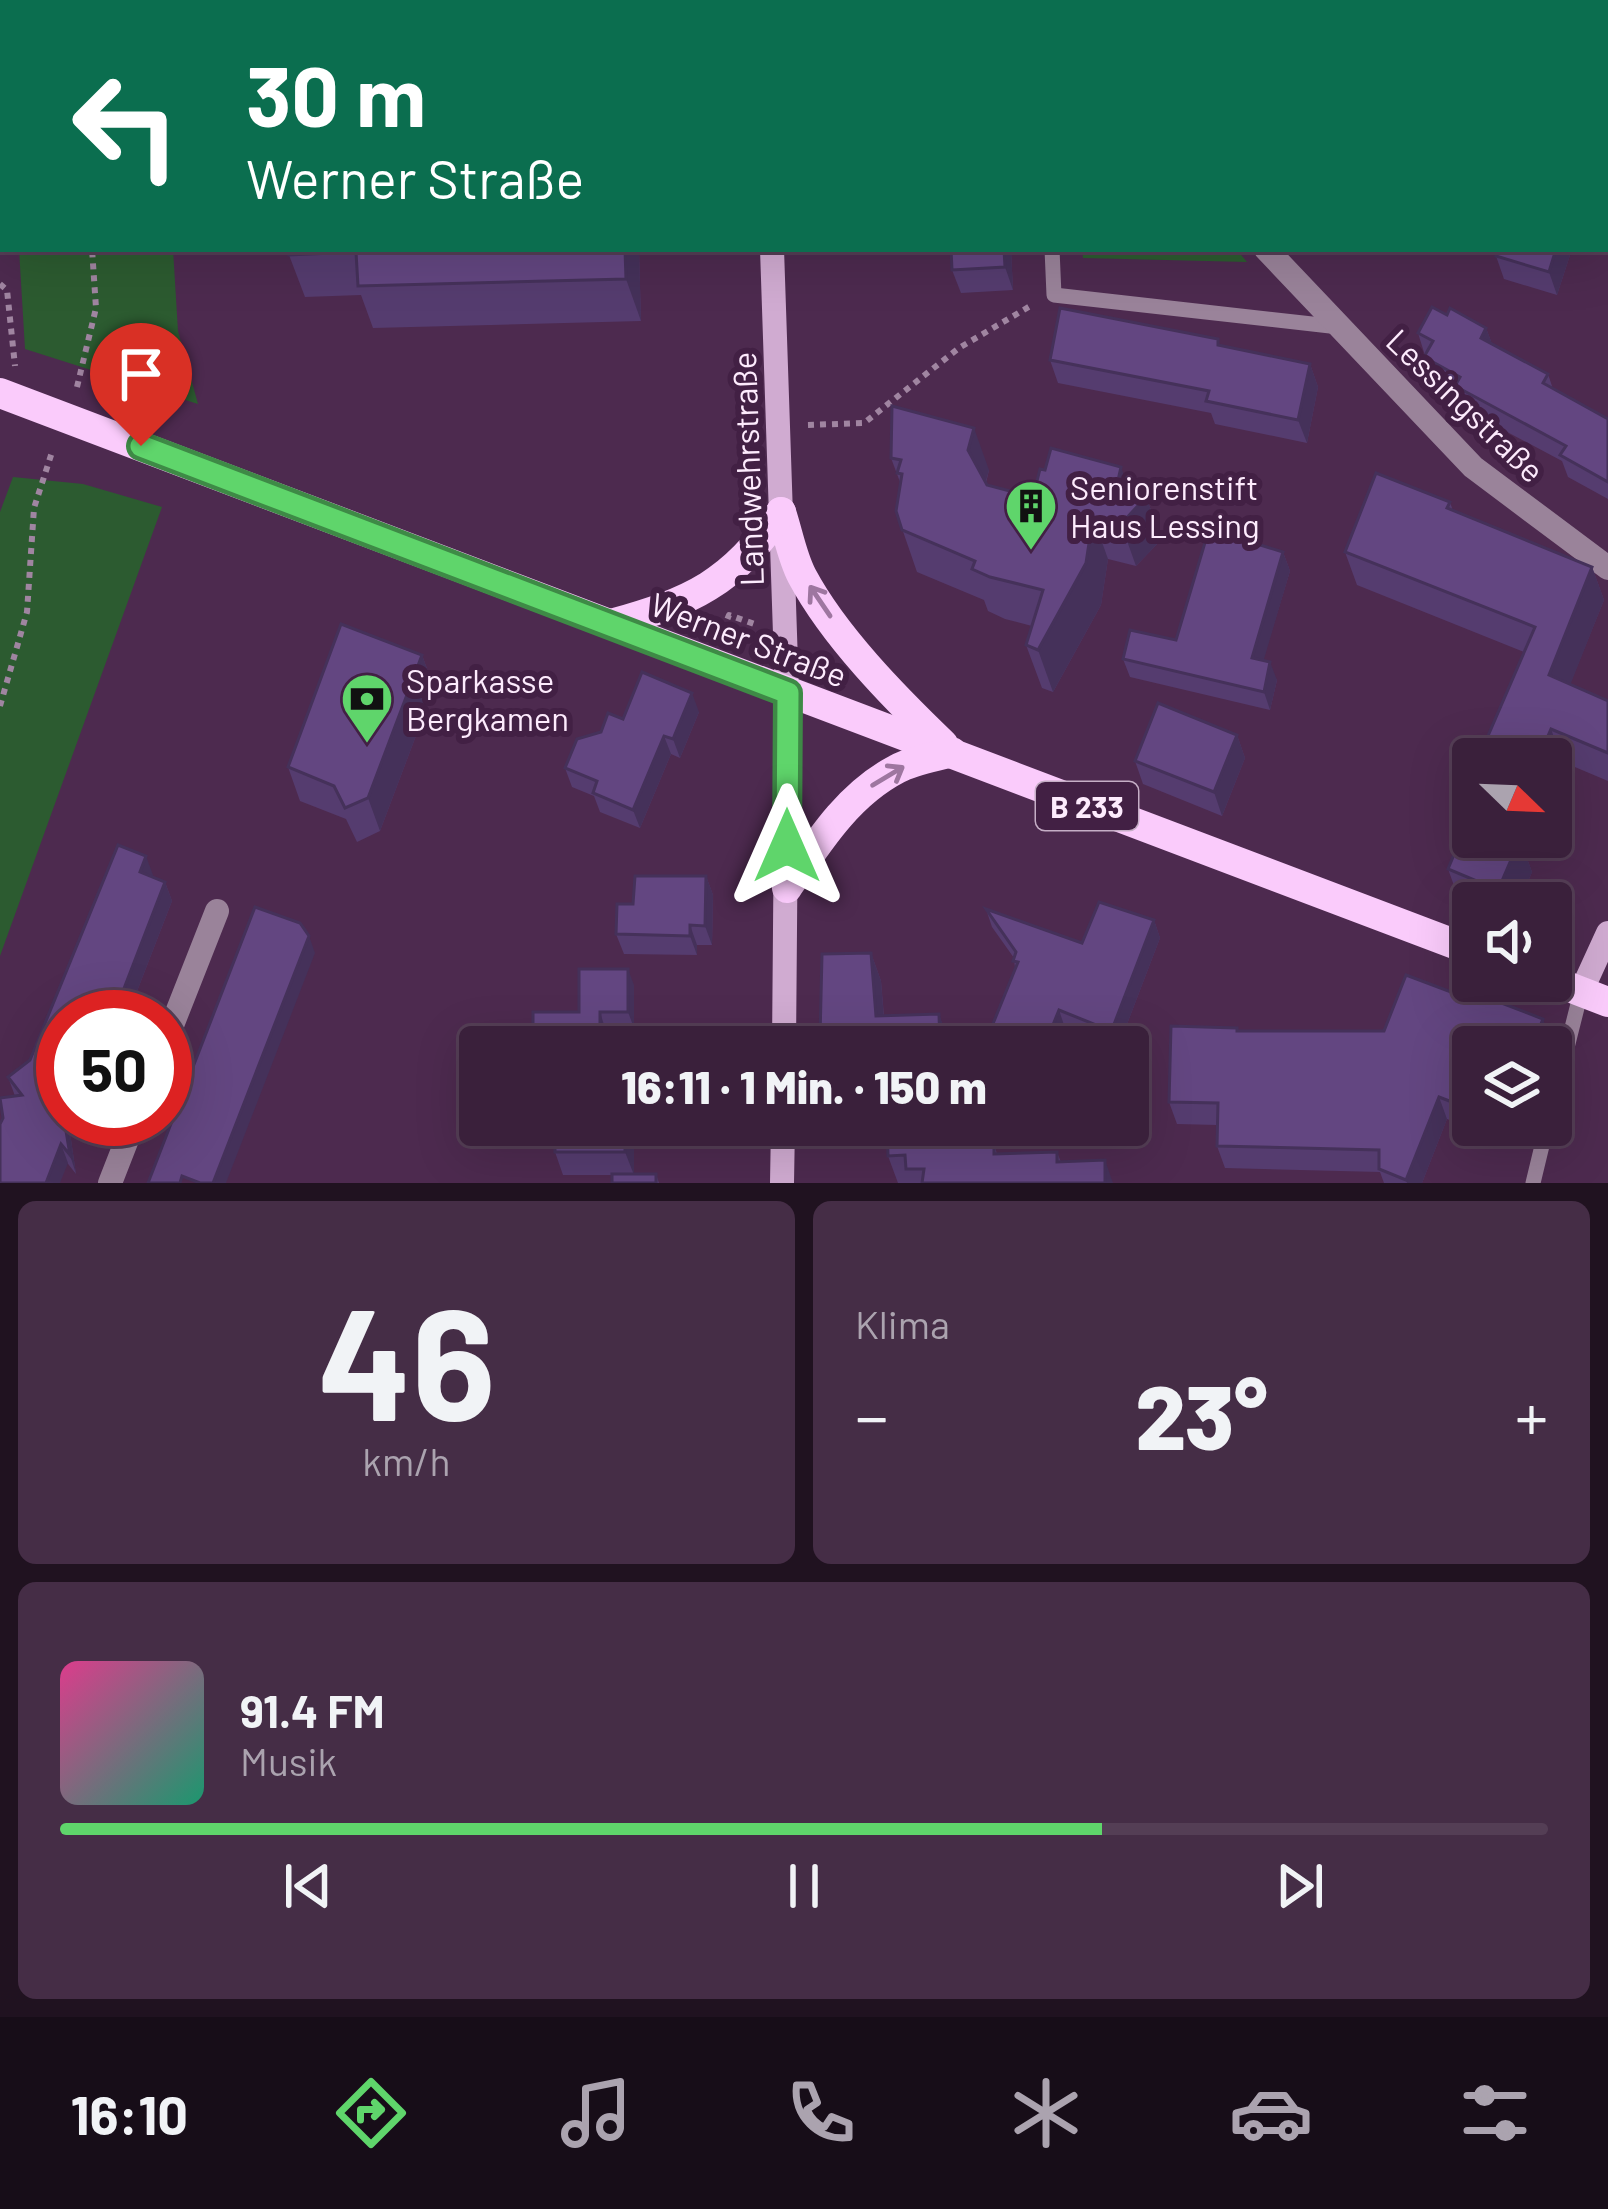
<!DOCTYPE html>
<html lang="de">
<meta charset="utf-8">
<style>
:root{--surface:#3a203b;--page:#452d46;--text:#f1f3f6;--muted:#aba3af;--line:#543e55;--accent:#5fd56b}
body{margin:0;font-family:Barlow,sans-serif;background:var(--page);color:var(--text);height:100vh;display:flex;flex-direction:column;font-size:45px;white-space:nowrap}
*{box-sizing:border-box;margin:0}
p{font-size:39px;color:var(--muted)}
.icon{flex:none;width:66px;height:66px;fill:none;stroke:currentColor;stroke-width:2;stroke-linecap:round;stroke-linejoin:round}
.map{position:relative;height:1183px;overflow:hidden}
.drawer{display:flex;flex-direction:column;gap:18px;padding:18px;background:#201220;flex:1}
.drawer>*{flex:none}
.hud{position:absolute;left:0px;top:0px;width:1608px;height:252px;box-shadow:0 12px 48px #0002,0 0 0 3px var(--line);background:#0b6e4f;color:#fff;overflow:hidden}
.needle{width:78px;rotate:113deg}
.controls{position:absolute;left:1452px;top:738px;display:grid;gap:24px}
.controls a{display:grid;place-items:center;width:120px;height:120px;border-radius:12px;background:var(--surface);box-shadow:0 12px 48px #0002,0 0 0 3px var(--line);font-size:60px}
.speed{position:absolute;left:36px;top:990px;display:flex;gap:24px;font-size:60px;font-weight:700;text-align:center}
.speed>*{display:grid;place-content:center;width:156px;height:156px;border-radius:50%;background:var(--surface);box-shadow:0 12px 48px #0002,0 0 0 3px var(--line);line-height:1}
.speed .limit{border:18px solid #d22;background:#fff;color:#111}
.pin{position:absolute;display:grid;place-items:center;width:102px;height:102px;color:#fff;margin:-123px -51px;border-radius:50% 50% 50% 0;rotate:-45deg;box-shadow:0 0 12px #0007}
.pin .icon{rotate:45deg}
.me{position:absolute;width:132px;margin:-66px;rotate:0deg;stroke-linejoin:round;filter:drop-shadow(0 0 9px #0008)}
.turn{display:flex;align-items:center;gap:42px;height:252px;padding:0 48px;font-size:54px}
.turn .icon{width:156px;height:156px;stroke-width:2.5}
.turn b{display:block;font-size:84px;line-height:102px}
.big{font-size:90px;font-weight:800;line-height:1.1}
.drawer .tile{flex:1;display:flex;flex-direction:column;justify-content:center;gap:18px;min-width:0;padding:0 42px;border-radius:18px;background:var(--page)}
.drawer .dial{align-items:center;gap:0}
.dial b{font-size:156px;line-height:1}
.song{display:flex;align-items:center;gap:36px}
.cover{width:144px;height:144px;border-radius:18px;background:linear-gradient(135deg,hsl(330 70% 55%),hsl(160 70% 35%))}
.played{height:12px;border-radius:6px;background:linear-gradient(90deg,var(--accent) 70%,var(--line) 70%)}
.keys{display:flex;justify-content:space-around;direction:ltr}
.heat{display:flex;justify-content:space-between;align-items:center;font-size:66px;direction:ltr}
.drawer .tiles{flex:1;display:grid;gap:18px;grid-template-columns:1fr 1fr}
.tile:last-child{grid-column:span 2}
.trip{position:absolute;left:459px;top:1026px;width:690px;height:120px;border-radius:12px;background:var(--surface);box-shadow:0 12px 48px #0002,0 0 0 3px var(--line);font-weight:800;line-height:120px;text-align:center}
.dock{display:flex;height:192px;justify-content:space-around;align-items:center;background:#170d18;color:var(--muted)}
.dock .icon{width:84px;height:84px}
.dock .active{color:var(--accent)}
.dock b{font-size:54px;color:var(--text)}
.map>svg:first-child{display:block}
.green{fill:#2c5b30}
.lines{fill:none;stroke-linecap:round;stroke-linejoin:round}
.path{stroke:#a085a1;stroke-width:6;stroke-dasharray:6 6;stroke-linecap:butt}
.lane{stroke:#9a839a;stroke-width:15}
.street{stroke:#9a839a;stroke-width:24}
.secondary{stroke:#d0abd1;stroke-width:24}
.primary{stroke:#facbfb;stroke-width:30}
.wall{fill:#553c6f}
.shaded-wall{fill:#45315a}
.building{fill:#634681;stroke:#45315a;stroke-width:3}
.oneway{stroke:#9e76a0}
.route-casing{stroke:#3e8a46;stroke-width:30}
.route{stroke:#5fd56b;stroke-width:21}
.labels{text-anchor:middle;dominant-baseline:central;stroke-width:12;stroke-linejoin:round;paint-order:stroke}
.shield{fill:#422044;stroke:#c5aec6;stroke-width:3}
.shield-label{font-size:30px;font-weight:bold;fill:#fdebfd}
.street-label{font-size:33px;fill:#fdebfd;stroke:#422044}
.poi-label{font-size:33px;fill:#fdebfd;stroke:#422044;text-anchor:start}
</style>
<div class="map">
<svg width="1608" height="1183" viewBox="0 0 1608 1183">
<rect width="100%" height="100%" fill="#4d2a4f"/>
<g class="green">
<polygon points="19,249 173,249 178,331 198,404 25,349"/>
<polygon points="1082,249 1236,249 1247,262 1083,258"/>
<polygon points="13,477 83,484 162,507 0,956 0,512"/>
</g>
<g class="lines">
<g class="path">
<polyline points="68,3 69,0"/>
<polyline points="0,284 7,290 15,366"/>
<polyline points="77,387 96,308 92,249"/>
<polyline points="808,425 864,423 959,348 1032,305"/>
<polyline points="723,630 729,615 757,625"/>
<polyline points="0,706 27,612 34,508 53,449"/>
</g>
<g class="lane">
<polyline points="1039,0 1039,3"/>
<polyline points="1052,249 1054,295 1339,327"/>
<polyline points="1551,1111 1581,992"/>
<polyline points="1533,1183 1547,1125"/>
</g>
<g class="street">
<polyline points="1110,0 1112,3"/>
<polyline points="1266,249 1473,467 1608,568"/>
<polyline points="165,1043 217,911"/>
<polyline points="110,1183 135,1119"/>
</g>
<g class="secondary">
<polyline points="762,0 762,3"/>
<polyline points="772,249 787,693 784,1047"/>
<polyline points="1581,992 1608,933"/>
<polyline points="782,1183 783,1125"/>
</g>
<g class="primary">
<polyline points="0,393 1473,951"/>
<path d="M781 512C788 533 792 557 802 576 834 636 894 697 943 744"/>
<path d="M611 624C693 601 731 584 781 512"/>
<path d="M787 888C817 844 847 795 897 769 913 760 934 757 952 752"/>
<polyline points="1551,980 1608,1002"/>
</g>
</g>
<g class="wall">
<polygon points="1608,0 1608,59 1605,59 1605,3"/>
<polygon points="289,249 639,249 641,321 373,328 361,295 305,297 289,255"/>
<polygon points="951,249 1011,249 1013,290 961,293 952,270"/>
<polygon points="1572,249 1557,295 1504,279 1496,256"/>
<polygon points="1447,315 1486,328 1492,344 1548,374 1553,389 1608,419 1608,499 1568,477 1562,461 1462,408 1457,392 1432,378 1418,333"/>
<polygon points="1050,360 1310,364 1318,387 1307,443 1215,424 1211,413 1058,383"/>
<polygon points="891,458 989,470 986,483 987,485 1033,497 1125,478 1140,496 1146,497 1162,539 1136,566 1108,559 1101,605 1053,692 1042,688 1026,645 1032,626 1005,619 988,611 984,600 917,572 896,511 900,482"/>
<polygon points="1450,502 1453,511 1592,567 1604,600 1570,684 1608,701 1608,781 1563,762 1551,790 1551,759 1524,652 1357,585 1345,552"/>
<polygon points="1283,552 1290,571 1263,660 1277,680 1270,710 1130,677 1123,659 1176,640"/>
<polygon points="422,655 434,688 380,831 357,842 346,819 300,801 288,767"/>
<polygon points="699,712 680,758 671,754 640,828 600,812 594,796 572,787 565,768 623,719"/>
<polygon points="1237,735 1245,758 1222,816 1143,784 1135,761"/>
<polygon points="1473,771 1525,853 1532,872 1519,903 1473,903 1473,908 1460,902 1448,869 1462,837 1454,815"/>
<polygon points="153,875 152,877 165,882 172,901 127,1017 63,1017 63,1119 82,1119 83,1124 69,1126 76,1174 15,1096 8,1077 30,1060"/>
<polygon points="706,876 713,895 712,945 697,945 697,955 624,954 616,934 633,904"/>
<polygon points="986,909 1082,943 1154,920 1160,938 1119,1045 1107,1045 1065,1028 1058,1047 988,1047 986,1041 1015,968 1014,958 992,927"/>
<polygon points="871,953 881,981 884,1016 939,1014 949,1047 823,1047 820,1038"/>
<polygon points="634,985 634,1028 605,1028 579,1012"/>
<polygon points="1237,1028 1238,1031 1551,1041 1548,1047 1473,1047 1473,1125 1525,1125 1517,1145 1447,1119 1422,1183 1384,1183 1380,1172 1225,1168 1217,1146 1217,1125 1177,1124 1169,1102"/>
<polygon points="555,1125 634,1125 634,1174 656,1174 659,1183 612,1183 612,1175 563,1175 555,1152"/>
<polygon points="994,1144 997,1154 1057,1152 1061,1162 1113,1183 898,1183 888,1156"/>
</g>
<g class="shaded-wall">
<polygon points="625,249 639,249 641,321 626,279"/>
<polygon points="1004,249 1011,249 1013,290 1005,267"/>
<polygon points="1556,249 1572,249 1557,295 1549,272"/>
<polygon points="1486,328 1494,349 1481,338"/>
<polygon points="1310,364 1318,387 1307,443 1298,420"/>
<polygon points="974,428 989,470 983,492 968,450"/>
<polygon points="1121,467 1136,508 1132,494 1135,480 1142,501 1146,497 1162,539 1136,566 1121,524 1119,476"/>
<polygon points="1093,517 1108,559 1101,605 1053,692 1038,650"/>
<polygon points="1283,552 1290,571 1259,676 1252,658"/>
<polygon points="1592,567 1604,600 1561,708 1549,675"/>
<polygon points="422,655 434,688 380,831 368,798"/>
<polygon points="1270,662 1277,680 1270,710 1264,692"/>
<polygon points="692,693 699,712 680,758 673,739"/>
<polygon points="1551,729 1563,762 1551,790 1551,759 1538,759"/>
<polygon points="1237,735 1245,758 1222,816 1214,792"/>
<polygon points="664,736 671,754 640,828 633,810"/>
<polygon points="1508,837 1531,837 1525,853 1532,872 1519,903 1502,903 1498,890"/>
<polygon points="146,856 153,875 147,891 140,872"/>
<polygon points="706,876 713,895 712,945 705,926"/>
<polygon points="165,882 172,901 127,1017 113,1017"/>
<polygon points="1154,920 1160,938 1119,1045 1113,1027"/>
<polygon points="690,925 697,945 697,955 690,936"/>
<polygon points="309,936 315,953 226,1183 213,1183"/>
<polygon points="871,953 881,981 886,1044 876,1016"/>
<polygon points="628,969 634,985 634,1028 628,1012"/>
<polygon points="1059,1010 1065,1028 1058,1047 1044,1047"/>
<polygon points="600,1012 605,1028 606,1047 600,1047"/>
<polygon points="939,1014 949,1042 949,1047 940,1047"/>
<polygon points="1543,1019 1551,1041 1548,1047 1531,1047"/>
<polygon points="1439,1097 1447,1119 1422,1183 1407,1183 1406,1180"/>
<polygon points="64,1119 67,1119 69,1126 76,1174 70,1155"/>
<polygon points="625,1125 634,1125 634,1175 625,1152"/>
<polygon points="977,1125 987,1125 987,1173 977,1145"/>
<polygon points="1510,1125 1525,1125 1517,1145"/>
<polygon points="61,1144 68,1163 60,1183 46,1183"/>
<polygon points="1105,1160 1113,1183 1105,1183"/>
</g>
<g class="building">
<rect x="217" y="0" width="402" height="3"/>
<rect x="938" y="0" width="53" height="3"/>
<polygon points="1532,0 1608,0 1608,40 1605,40 1605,3 1531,3"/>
<polygon points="289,249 625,249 626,279 358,286 356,252 289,255"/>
<polygon points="951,249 1004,249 1005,267 952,270"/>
<polygon points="1498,249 1556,249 1549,272 1496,256"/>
<polygon points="1432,307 1447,315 1450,308 1486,328 1481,338 1548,374 1543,383 1608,419 1608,482 1560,455 1566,446 1455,386 1460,377 1424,357 1433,341 1418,333"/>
<polygon points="1060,308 1218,339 1218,345 1310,364 1298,420 1206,401 1209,391 1050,360"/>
<polygon points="892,406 974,428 968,450 987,485 1033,497 1040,469 1045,470 1051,448 1121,467 1119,476 1135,480 1132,494 1146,497 1121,524 1093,517 1086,563 1038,650 1026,645 1043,590 990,577 972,569 975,561 902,530 896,511 902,474 897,473 901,460 891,458"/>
<polygon points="1376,473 1450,502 1447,508 1592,567 1549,675 1608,701 1608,753 1551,729 1538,759 1478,759 1535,627 1345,552"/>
<polygon points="1209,529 1283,552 1252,658 1270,662 1264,692 1123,659 1130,630 1176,640"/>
<polygon points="341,624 422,655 368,798 345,808 334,786 288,767"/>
<polygon points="642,672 692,693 673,739 664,736 633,810 593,793 597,781 565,768 577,739 601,732 608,713 623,719"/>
<polygon points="1158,703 1237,735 1214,792 1135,761"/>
<polygon points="1473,771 1473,837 1515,837 1520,839 1498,890 1448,869 1468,821 1454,815"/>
<polygon points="118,845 146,856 140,872 165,882 113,1017 63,1017 62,1107 70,1155 61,1144 46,1183 0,1183 0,1124 3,1118 0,1098 22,1095 8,1077 30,1060"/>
<polygon points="635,876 706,876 705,926 690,925 690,936 616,934 617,904 633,904"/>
<polygon points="1099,902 1154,920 1113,1027 1101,1027 1059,1010 1044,1047 1001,1047 986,1041 1018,962 1013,961 1016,952 986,909 1082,943"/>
<polygon points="255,907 300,923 309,936 213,1183 200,1183 182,1176 180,1183 148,1183"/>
<polygon points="871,953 876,1016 939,1014 940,1047 904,1047 904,1044 850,1045 849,1038 820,1038 822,954"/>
<polygon points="579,969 628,969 628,1012 600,1012 600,1047 533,1047 533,1012 579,1012"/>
<polygon points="1406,975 1475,1001 1478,994 1543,1019 1531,1047 1473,1047 1473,1110 1439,1097 1406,1180 1379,1169 1379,1150 1217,1146 1218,1103 1169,1102 1171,1026 1237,1028 1237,1031 1384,1031"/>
<rect x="555" y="1125" width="70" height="27"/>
<polygon points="887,1125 941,1125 941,1127 942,1125 977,1125 977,1145 994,1144 994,1154 1057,1152 1057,1162 1105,1160 1105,1183 922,1183 924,1169 906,1169 905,1155 888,1156"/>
<rect x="612" y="1174" width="44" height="9"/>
</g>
<defs><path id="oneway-shaft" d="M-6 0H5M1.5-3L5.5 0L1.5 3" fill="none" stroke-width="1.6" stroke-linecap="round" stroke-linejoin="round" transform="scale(3)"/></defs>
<g class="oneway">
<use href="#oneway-shaft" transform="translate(820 601) rotate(-124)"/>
<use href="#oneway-shaft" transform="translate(888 776) rotate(-31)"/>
</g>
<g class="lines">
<g class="route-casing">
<polyline id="route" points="141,446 788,693 787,846"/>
</g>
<use href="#route" class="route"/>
</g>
<defs>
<g id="building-pin" transform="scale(2.7)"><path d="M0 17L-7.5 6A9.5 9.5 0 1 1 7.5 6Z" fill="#5fd56b" stroke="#422044"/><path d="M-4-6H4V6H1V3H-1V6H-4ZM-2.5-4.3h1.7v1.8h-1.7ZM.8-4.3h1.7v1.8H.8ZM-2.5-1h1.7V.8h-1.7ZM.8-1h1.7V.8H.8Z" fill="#111"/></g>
<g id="bank-pin" transform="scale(2.7)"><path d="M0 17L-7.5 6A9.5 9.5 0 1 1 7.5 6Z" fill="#5fd56b" stroke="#422044"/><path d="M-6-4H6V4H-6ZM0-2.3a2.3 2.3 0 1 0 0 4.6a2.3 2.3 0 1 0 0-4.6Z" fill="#111"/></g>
</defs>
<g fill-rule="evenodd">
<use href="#building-pin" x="1031" y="506"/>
<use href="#bank-pin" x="367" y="699"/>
</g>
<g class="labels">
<rect class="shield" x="1036" y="782" width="102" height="48" rx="9"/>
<g class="shield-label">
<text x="1087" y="806">B 233</text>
</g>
<g class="street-label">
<text transform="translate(1466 405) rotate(44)">Lessingstraße</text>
<text transform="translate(747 469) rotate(-92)">Landwehrstraße</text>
<text transform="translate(749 639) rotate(21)">Werner Straße</text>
</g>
<g class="poi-label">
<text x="1070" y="487">Seniorenstift<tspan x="1070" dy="38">Haus Lessing</tspan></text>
<text x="406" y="680">Sparkasse<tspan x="406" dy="38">Bergkamen</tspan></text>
</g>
</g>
</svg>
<div class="controls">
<a><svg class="needle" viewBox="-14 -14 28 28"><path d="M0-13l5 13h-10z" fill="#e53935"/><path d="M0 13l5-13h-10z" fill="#aba3af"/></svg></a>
<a><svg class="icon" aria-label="sound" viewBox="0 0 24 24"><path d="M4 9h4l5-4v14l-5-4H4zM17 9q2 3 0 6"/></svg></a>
<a><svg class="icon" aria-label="layers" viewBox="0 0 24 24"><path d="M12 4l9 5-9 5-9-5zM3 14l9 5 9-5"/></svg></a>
</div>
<div class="speed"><div class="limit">50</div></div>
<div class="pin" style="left:141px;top:446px;background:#d93025"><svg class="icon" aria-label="arrive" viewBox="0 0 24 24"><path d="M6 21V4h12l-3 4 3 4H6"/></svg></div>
<svg class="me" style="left:787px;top:846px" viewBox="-20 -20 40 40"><path d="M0-17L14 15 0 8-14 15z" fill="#5fd56b" stroke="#fff" stroke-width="4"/></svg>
<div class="trip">16:11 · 1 Min. · 150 m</div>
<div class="hud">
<div class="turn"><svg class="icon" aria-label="left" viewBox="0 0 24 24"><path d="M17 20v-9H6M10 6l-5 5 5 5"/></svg><div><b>30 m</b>Werner Straße</div></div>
</div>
</div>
<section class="drawer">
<div class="tiles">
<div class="tile dial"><b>46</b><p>km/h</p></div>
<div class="tile"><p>Klima</p>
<div class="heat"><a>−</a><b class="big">23°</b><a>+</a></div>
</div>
<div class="tile">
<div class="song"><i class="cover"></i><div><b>91.4 FM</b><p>Musik</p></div></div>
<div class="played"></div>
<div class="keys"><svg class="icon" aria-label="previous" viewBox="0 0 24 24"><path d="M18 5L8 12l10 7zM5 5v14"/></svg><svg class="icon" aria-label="pause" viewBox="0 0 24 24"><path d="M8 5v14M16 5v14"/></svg><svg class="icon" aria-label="next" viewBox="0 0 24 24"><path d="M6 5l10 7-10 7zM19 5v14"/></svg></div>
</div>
</div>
</section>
<nav class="dock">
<b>16:10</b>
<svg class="icon active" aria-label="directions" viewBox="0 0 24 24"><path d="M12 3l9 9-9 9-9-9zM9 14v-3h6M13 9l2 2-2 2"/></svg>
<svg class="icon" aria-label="music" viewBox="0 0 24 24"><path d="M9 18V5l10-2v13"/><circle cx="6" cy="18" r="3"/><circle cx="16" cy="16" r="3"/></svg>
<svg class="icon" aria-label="phone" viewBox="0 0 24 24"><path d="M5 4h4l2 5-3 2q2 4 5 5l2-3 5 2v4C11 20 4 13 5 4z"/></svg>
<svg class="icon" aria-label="climate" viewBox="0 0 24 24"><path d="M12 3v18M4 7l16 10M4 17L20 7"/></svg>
<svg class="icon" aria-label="car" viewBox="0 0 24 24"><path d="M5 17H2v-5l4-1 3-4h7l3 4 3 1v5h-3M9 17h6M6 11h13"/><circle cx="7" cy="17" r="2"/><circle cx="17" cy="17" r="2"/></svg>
<svg class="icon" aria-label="filters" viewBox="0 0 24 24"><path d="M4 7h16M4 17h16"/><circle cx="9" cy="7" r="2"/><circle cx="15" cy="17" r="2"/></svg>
</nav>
